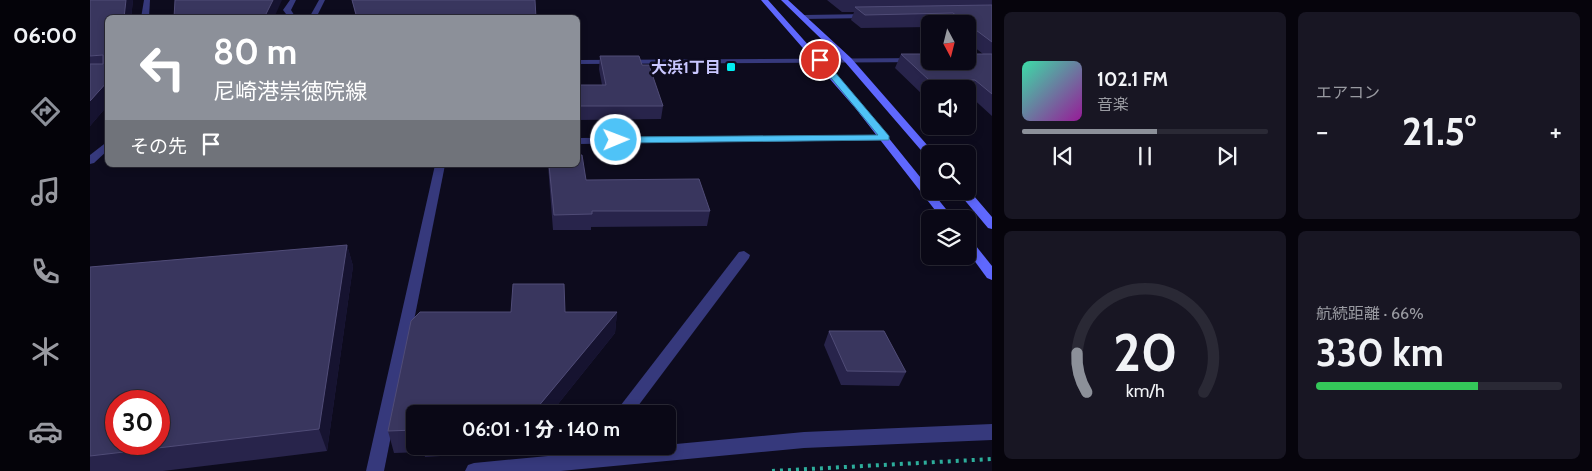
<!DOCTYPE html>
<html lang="ja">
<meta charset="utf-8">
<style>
:root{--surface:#0a0816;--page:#181623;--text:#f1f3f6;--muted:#999aa1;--line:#2a2935;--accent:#8c9099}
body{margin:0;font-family:Cabin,"Noto Sans JP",sans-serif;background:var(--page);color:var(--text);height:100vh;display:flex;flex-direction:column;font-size:19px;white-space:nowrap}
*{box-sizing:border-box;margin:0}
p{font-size:16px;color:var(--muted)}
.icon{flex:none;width:28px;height:28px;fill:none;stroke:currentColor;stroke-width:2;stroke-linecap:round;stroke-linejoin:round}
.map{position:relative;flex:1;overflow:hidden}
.details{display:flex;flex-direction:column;gap:12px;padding:12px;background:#06040c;width:600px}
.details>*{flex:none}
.guide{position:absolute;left:15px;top:15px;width:475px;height:152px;border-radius:8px;box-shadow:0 2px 8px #0003,0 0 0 1px var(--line);background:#8c9099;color:#fff;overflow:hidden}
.needle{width:32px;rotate:173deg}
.fabs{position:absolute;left:831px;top:15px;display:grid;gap:10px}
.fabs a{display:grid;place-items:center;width:55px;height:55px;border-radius:8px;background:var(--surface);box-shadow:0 2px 8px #0003,0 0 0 1px var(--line);font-size:25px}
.speed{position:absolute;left:15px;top:390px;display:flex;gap:10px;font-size:25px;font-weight:700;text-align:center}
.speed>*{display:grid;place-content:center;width:65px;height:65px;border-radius:50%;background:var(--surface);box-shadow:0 2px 8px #0003,0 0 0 1px var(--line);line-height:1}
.speed .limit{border:8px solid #d22;background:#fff;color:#111}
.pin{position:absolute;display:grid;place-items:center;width:42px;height:42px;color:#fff;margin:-21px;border:2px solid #fff;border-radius:50%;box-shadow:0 1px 5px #0007}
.me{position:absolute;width:55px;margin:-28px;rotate:89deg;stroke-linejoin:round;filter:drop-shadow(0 0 4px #0008)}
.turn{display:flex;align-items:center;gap:18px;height:105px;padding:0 25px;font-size:22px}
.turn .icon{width:65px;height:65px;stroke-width:2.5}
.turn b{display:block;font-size:35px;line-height:42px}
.then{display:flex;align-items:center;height:48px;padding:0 25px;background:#0003;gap:10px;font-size:19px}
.big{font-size:38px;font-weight:800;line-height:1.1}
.details .widget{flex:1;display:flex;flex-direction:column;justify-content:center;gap:8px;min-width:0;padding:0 18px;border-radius:8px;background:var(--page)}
.details .dial{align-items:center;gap:0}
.dial svg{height:130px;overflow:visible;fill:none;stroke:var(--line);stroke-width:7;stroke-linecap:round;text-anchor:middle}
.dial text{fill:var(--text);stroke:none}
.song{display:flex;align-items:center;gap:15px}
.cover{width:60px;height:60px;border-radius:8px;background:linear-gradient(135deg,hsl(160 70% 55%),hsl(300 70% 35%))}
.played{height:5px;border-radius:2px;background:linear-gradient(90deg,var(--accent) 55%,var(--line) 55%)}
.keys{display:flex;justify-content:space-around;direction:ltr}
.heat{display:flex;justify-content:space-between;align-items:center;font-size:28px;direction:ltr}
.charge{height:8px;border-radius:4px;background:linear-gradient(90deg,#34c759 66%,var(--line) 0)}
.details .tiles{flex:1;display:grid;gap:12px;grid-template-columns:repeat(2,1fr)}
.trip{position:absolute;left:316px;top:405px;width:270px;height:50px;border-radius:8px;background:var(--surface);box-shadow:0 2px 8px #0003,0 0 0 1px var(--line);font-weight:800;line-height:50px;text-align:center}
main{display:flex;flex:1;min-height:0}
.tabs{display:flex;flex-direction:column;width:90px;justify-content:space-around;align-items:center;background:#040309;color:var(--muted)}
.tabs .icon{width:35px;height:35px}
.tabs .current{color:var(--accent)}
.tabs b{font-size:22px;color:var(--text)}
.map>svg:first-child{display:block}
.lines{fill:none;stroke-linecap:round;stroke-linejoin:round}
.path{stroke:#2dad9b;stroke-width:4;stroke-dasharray:3 5;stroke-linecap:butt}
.service{fill:#36397c;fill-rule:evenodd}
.minor{fill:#36397c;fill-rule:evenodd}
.tertiary{fill:#36397c;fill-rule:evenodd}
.secondary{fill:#5f68fe;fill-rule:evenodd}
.wall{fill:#28244b}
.shaded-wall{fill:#161330}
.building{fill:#39365e;stroke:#504c77;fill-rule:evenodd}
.route{fill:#4fc3f7;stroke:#337fa1}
.poi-dot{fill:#01edf1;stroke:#0d0b1d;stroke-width:2}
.labels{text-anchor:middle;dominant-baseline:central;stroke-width:5;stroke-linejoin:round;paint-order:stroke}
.far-poi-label{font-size:16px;font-weight:bold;fill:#c9c7ff;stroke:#0d0b1d;text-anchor:end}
</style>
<main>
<nav class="tabs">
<b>06:00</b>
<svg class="icon current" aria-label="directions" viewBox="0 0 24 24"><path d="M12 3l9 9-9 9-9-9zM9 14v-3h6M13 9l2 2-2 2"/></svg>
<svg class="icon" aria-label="music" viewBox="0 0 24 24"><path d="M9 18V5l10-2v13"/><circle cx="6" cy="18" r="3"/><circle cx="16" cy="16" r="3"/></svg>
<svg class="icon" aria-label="phone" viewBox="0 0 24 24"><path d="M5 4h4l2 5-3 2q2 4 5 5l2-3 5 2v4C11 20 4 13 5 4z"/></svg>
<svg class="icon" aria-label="climate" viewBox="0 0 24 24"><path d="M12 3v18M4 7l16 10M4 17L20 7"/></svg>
<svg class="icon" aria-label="car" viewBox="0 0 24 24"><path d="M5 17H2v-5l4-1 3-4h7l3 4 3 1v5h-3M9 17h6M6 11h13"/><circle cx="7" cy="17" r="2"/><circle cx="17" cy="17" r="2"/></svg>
</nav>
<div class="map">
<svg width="902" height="471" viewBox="0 0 902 471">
<rect width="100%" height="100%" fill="#0d0b1d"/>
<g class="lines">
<polyline class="path" points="682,471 902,459"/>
<g class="service">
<polygon points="54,0 60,0 59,18 51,18"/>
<polygon points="200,0 206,0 201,10 206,18 199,18 193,10"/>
<polygon points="778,14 781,14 781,18 713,19 709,17 713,15"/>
<polygon points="18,141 18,150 4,163 0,164 0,155"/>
<polygon points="654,251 660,255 659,258 542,414 524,414 649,252"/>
<polygon points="496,446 516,446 502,466 496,468 490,466 487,460"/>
</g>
<g class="minor">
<polygon points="229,0 235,0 226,18 219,18"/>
<polygon points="795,135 799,136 799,140 488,144 488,138"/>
<polygon points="345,165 355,165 294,471 276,471"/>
<polygon points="902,424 902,440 714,448 471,471 375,471 378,465 384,463 714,432"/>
</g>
<polygon class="tertiary" points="840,58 840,61 843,62 488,64 488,60"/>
<g class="secondary">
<polygon points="671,0 678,0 772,105 864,219 852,219 766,109"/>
<polygon points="691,0 698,0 761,58 845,154 840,154 840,157 836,156 755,62"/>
<polygon points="878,189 902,217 902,229 898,228 867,191 878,191"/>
<polygon points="878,240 882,241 902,266 902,280 897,278 878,252"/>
</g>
</g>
<g class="wall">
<polygon points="0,0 43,0 41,18 18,18 18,105 0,126"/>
<polygon points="262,0 446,18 266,18"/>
<polygon points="737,0 902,0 902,116 879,95 878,95 878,89 840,89 840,95 833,95 805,68 811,54 893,54 878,42 878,24 840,24 840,27 771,28 761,20 764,12 752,12"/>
<polygon points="510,56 552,65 573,106 571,119 488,120 488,85 512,85 509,69"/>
<polygon points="458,165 488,165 496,180 620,211 617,226 501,227 501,230 463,230"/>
<polygon points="257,245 263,266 237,451 73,471 0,471 0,267"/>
<polygon points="475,312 527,312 525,333 460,414 325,414 325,446 433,446 429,451 335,457 334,452 304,453 298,431"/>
<polygon points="739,331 816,372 809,386 751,385 734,345"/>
</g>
<g class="shaded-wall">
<polygon points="36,0 43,0 41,18 34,18"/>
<polygon points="183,0 192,0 184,18 174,18"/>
<polygon points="18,81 18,105 0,126 0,101"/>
<polygon points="257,245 263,266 237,451 229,429"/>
<polygon points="527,312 525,333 460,414 442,414"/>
<polygon points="429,446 433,446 429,451"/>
</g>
<g class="building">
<polygon points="0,0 36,0 34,18 18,18 18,81 0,101 0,64 13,64 13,55 0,56"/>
<polygon points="85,0 183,0 174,18 84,18"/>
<polygon points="262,0 445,0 446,18 267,18"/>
<polygon points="902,5 902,42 863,13 775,15 765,7"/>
<polygon points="811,54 840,54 840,61 878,61 878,54 902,54 902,94 885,80 839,80"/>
<polygon points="510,56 549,56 552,65 559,65 573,106 488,106 488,85 516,85"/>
<polygon points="488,155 492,155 496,180 609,179 620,211 502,211 502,214 464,215 459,165 488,165"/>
<path d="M257 245 229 429 0 456V267ZM26 401H69V444H26Z"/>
<polygon points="423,284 474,284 475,312 527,312 442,414 325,414 325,430 298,431 321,321 330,312 421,312"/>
<polygon points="739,331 794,331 816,372 757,371"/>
</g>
<polygon class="route" points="728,58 733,58 799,136 799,140 526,143 522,140 526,137 788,135 728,62"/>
<rect class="poi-dot" x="636" y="62" width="10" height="10" rx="2.5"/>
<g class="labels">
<g class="far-poi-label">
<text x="631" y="67">大浜1丁目</text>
</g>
</g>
</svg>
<div class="fabs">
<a><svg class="needle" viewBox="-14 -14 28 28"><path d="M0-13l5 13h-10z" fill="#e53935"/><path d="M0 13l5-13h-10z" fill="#999aa1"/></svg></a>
<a><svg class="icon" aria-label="sound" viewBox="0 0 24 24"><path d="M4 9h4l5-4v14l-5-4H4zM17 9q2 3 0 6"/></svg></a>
<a><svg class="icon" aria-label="search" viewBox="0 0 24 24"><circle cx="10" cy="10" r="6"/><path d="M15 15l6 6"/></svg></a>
<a><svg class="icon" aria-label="layers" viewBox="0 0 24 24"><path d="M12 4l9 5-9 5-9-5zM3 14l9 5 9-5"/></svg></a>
</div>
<div class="speed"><div class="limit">30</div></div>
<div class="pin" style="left:730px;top:60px;background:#d93025"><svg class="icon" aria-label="arrive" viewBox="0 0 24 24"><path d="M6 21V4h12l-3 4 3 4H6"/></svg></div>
<svg class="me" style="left:526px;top:140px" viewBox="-20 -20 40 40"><circle r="17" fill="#4fc3f7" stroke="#fff" stroke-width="3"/><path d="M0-11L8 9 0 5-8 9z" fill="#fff"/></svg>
<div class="trip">06:01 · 1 分 · 140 m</div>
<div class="guide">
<div class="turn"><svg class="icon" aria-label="left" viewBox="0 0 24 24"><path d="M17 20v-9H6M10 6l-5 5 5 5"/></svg><div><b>80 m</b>尼崎港崇徳院線</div></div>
<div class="then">その先<svg class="icon" aria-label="arrive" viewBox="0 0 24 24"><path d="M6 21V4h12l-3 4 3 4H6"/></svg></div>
</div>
</div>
<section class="details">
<div class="tiles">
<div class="widget">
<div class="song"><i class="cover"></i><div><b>102.1 FM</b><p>音楽</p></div></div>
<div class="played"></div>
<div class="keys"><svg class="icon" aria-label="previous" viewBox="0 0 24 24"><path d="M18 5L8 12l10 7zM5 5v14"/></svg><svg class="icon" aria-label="pause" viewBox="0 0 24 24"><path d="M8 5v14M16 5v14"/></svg><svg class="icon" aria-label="next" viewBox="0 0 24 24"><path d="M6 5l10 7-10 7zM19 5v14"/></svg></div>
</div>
<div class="widget"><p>エアコン</p>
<div class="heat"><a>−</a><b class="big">21.5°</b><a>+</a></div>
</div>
<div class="widget dial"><svg viewBox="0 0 100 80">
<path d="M14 69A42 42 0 1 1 86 69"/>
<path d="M14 69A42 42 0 0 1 8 45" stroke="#8c9099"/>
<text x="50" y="56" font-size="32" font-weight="700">20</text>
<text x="50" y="72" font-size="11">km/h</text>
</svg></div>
<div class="widget"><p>航続距離 · 66%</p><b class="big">330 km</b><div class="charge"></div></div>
</div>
</section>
</main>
